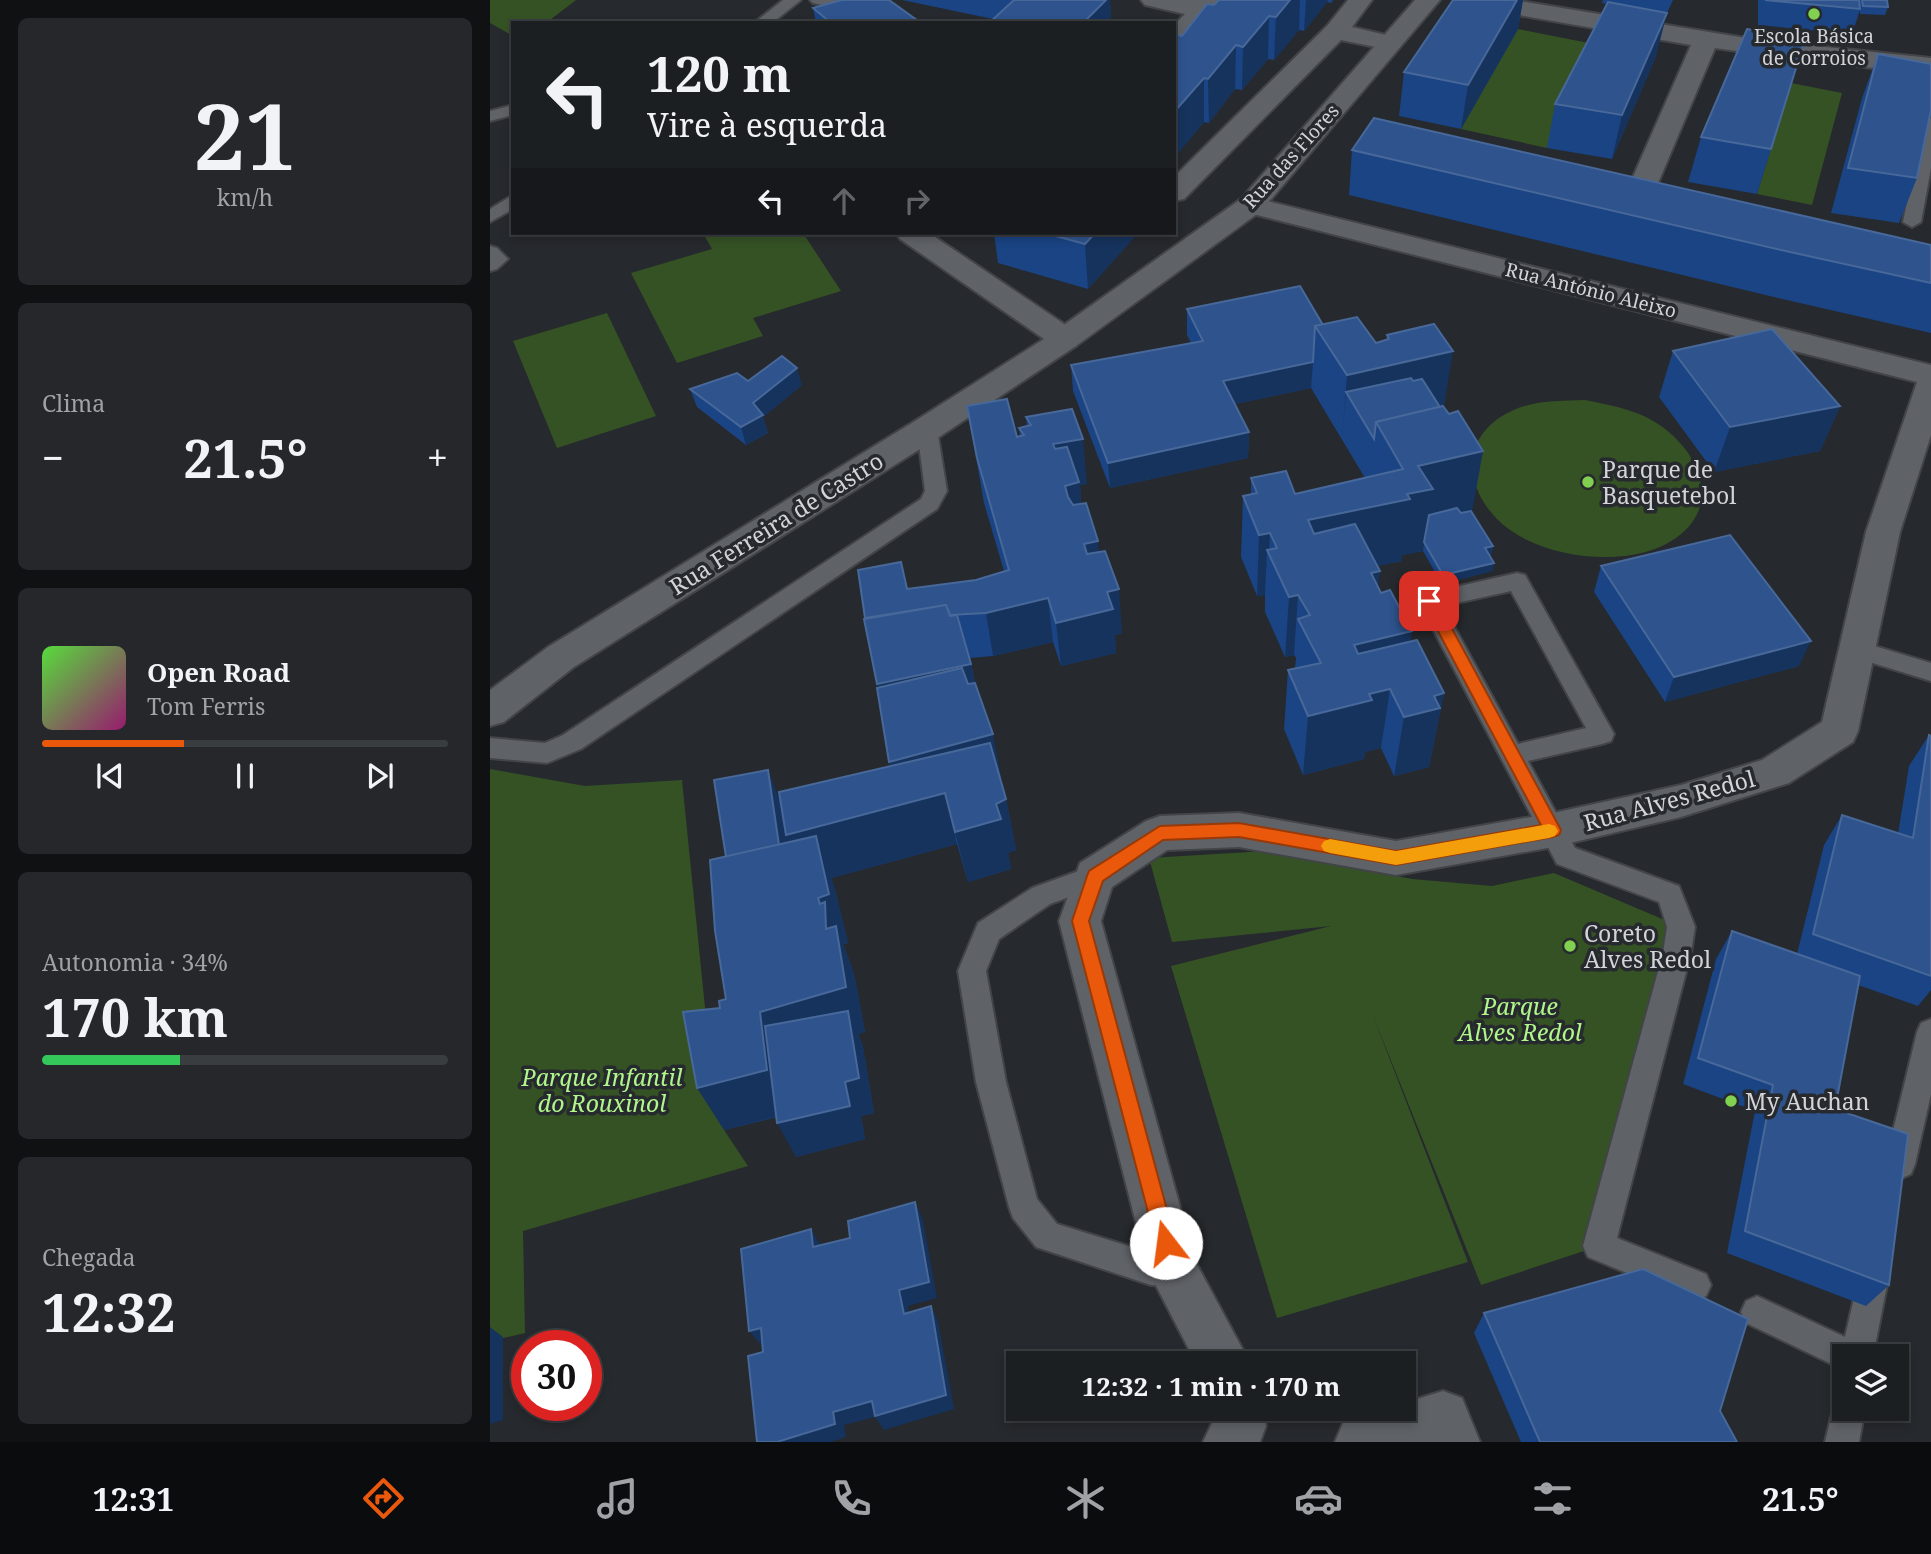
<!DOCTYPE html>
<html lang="pt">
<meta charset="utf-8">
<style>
:root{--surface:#1c1f22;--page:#25272a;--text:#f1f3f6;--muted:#a0a2a5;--line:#3a3d40;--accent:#ea580c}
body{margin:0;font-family:"Noto Serif",serif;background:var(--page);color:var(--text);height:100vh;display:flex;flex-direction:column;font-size:26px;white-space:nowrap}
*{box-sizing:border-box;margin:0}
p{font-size:23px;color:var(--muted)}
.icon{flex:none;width:38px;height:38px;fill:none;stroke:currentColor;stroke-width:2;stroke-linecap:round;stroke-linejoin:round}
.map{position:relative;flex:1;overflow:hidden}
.sheet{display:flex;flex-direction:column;gap:18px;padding:18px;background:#0f1113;width:490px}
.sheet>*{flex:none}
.hud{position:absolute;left:21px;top:21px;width:665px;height:214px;border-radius:0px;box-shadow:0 4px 10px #0003,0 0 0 2px var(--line);background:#1c1f22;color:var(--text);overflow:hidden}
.fabs{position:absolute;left:1342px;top:1344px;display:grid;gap:14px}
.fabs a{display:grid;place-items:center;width:77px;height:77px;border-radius:0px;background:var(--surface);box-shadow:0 4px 10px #0003,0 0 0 2px var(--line);font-size:35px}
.speed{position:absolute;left:21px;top:1330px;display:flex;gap:14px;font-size:35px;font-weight:700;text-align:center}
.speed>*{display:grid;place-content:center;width:91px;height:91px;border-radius:50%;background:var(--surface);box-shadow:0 4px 10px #0003,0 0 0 2px var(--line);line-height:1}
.speed .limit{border:10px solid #d22;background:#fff;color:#111}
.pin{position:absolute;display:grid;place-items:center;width:60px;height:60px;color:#fff;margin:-30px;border-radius:14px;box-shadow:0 4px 10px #0006}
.me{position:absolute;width:77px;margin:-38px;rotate:345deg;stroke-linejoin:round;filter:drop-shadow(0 0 5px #0008)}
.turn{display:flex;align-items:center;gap:24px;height:147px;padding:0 21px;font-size:32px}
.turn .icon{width:91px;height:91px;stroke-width:2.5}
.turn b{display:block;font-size:49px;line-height:60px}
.lanes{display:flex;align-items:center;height:66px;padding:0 21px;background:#0003;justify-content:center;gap:35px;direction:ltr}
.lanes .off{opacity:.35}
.big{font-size:52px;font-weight:700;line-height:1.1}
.sheet .tile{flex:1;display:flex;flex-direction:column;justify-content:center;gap:10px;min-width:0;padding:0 24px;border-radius:10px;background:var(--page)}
.sheet .dial{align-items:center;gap:0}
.dial b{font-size:91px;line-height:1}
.song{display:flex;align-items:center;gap:21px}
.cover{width:84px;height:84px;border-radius:10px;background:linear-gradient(135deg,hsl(110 70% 55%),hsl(320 70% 35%))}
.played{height:7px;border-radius:4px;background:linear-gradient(90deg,var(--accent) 35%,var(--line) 35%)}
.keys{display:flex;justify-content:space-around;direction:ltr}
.heat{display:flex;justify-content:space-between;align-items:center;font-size:38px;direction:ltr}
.charge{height:10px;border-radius:5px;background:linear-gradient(90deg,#34c759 34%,var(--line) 0)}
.trip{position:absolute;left:516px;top:1351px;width:410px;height:70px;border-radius:0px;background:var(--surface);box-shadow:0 4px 10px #0003,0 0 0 2px var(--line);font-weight:700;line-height:70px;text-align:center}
.tab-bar{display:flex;height:112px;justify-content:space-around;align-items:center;background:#0b0c0e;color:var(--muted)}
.tab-bar .icon{width:49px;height:49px}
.tab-bar .active{color:var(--accent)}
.tab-bar b{font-size:32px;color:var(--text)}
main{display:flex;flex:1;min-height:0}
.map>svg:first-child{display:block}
.green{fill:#355225}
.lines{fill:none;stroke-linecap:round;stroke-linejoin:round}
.service-casing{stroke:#424447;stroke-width:4}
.minor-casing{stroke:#424447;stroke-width:4}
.tertiary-casing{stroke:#424447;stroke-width:4}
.secondary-casing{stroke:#424447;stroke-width:4}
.service{fill:#5f6267;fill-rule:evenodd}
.minor{fill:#5f6267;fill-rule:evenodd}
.tertiary{fill:#5f6267;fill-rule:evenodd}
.secondary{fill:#5f6267;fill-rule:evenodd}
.wall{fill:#1a4484}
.shaded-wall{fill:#16335e}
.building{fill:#2e538d;stroke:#476899;stroke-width:2}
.route{fill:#ea580c;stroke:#983908;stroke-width:2}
.slow{fill:#f59e0b}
.poi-dot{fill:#81d050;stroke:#26292d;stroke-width:2.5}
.labels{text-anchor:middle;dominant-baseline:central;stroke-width:7;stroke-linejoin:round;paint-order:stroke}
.far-poi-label{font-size:19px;fill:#d2d4d7;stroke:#26292d}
.far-street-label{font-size:19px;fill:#d2d4d7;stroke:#26292d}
.poi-label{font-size:23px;fill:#d2d4d7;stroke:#26292d;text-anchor:start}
.street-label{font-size:23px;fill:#d2d4d7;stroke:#26292d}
.park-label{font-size:23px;font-style:italic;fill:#b0f68a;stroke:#26292d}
</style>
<main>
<section class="sheet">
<div class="tile dial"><b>21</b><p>km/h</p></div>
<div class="tile"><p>Clima</p>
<div class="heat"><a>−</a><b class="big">21.5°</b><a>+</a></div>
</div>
<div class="tile">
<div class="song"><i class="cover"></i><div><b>Open Road</b><p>Tom Ferris</p></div></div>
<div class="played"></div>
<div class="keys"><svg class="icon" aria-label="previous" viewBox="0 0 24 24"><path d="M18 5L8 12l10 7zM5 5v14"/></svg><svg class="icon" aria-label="pause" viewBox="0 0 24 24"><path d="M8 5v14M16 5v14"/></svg><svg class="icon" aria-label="next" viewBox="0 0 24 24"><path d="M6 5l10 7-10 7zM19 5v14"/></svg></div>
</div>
<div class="tile"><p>Autonomia · 34%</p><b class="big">170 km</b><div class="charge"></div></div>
<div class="tile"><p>Chegada</p><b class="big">12:32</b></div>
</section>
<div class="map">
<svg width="1441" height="1442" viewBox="0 0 1441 1442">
<rect width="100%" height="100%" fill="#26292d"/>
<g class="green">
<polygon points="0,0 86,0 56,23 23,23 23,36 0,23"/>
<polygon points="1028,29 1109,45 1057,148 971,129"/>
<polygon points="1301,83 1352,93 1322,205 1267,194"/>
<polygon points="213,233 313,233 351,291 263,318 273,336 187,363 141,273 222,249"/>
<polygon points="117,313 166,416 67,448 23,341"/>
<path d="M1095 400C1119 405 1144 409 1165 422 1207 448 1235 503 1186 538 1140 571 1046 559 1007 519 970 481 973 431 1026 409 1048 400 1072 401 1095 400Z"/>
<polygon points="0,769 95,786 192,780 220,1057 234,1130 258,1166 33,1231 35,1333 0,1341"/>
<polygon points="777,851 922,879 1002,886 1064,873 1191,927 1109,1246 991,1285 882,1013 978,1262 787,1318 681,966 841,926 682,942 659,858"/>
</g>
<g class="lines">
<g class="service-casing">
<g id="service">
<polygon points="293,0 311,0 282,23 264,23"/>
<polygon points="320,0 352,0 354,3 346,8 323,3"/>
<polygon points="23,105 23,115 0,121 0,111"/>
<polygon points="1441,118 1441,168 1431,222 1422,227 1413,222 1433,123"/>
<polygon points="23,195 23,209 0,222 0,209"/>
<polygon points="0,246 7,248 18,259 7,269 0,271"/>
<polygon points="437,422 444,424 447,429 457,491 447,509 91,749 57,763 0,758 0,738 55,743 73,735 431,499 435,491 427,429 430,424"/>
<path d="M1027 573 1035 575 1124 734 1121 741 1112 744 1038 761 1085 848 1189 886 1205 927 1201 953 1127 1238 1216 1274 1221 1285 1216 1296 1205 1301 1098 1257 1093 1246 1173 953 1177 927 1169 902 1067 864 928 601 931 595 939 593ZM1021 591 1096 728 1028 744 953 606Z"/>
<polygon points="1368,641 1441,663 1441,681 1360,656 1356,650 1360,644"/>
<polygon points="605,865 614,868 618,876 614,884 560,904 509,939 496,971 516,1082 547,1199 567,1224 661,1253 683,1254 694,1259 699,1270 694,1281 683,1286 661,1285 546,1247 523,1218 519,1207 486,1082 468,971 488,923 542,888"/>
<polygon points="1441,1019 1441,1094 1425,1164 1421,1174 1410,1179 1399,1174 1395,1164 1427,1032 1431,1023"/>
<polygon points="1383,1259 1394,1264 1399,1275 1383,1356 1354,1356 1354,1370 1256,1323 1251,1312 1256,1301 1267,1296 1355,1337 1372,1264"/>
<polygon points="1354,1394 1354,1409 1375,1409 1369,1442 1335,1442 1346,1397"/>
</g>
</g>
<g class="minor-casing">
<g id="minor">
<polygon points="651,0 733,0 693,45 684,47 684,25 695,14 655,5"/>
<polygon points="858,0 882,0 862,27 909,38 912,43 909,48 900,50 851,40 694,199 684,201 684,177 837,26"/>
<polygon points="970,0 1024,0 1268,40 1441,58 1441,74 1325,62 1225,48 1163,195 1159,201 1149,203 1139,201 1135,195 1201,45 982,7 974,5"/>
<polygon points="761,197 1441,365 1441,435 1410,532 1368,731 1363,742 1299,783 1191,817 1063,847 906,875 749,847 677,850 622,887 611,921 705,1261 760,1363 706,1363 658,1270 569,921 590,863 656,821 670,816 749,813 906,841 1063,813 1191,785 1272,760 1332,722 1376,532 1427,382 751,211 747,205 751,199"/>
<polygon points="953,1391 972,1398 990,1442 845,1442 853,1423 894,1409 914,1409 914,1403"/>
<polygon points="721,1409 773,1409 776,1426 770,1442 713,1442 723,1421"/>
</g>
</g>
<g class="tertiary-casing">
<polygon id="tertiary" points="925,0 950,0 771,211 586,346 575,349 564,346 560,339 564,332 751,199"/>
</g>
<g class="secondary-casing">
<polygon id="secondary" points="406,233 439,233 586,332 590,339 586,346 449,437 84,667 14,722 0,726 0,690 58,647 425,421 554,339 410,239"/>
</g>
<use href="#service" class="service"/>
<use href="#minor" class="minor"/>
<use href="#tertiary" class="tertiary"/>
<use href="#secondary" class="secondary"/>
</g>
<g class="wall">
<polygon points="412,0 620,0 621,23 503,19"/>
<polygon points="729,0 843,0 841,3 837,2 814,31 809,30 784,60 778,59 752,90 745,89 719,123 714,122 684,157 684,35 692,36"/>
<polygon points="963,0 1033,0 1028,29 971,129 909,116 914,72"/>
<polygon points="1113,0 1183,0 1177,13 1170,12 1166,56 1122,159 1057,148 1065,104 1117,4 1112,3"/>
<polygon points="1268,0 1397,0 1398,7 1395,15 1370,14 1370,10 1362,34 1268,25"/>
<polygon points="323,8 431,23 326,23"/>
<polygon points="1388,54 1427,178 1409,223 1341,213 1372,98"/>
<polygon points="1211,137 1281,149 1267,194 1198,182"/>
<polygon points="862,150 1441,245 1441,333 1284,297 859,195"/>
<polygon points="504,233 648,233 598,289 508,263"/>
<polygon points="697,309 833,325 886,343 896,340 897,335 954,408 982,512 1003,546 1001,555 1000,556 1004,563 1002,571 952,584 933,551 912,555 912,561 887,566 888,587 891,593 922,631 920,642 954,693 939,767 904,776 891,748 875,752 874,759 813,775 794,729 798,670 805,668 806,658 804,655 795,657 775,612 775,595 767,596 751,557 753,496 761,494 761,478 805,494 875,478 821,388 745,404 759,432 758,458 620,488 583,391 581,365 701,343 697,335"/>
<polygon points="1183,351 1350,406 1330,451 1224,472 1169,397"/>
<polygon points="258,381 312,385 273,417 278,433 256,445 207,407 200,389"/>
<polygon points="477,406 527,437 530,436 529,428 537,426 536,417 597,484 590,485 591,503 609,552 632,633 625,635 626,653 571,666 563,642 503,656 480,658 485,683 516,799 526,850 518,853 521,869 478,882 467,844 341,878 344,886 358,943 353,944 364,974 375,1032 368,1034 373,1047 384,1113 371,1116 375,1139 306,1157 287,1117 234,1130 230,1008 236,999 236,857 291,803 400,766 388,688 375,618 411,562 418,589 486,580 514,571 494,503"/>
<polygon points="1111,566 1309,666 1175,702 1104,592"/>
<polygon points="1439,735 1441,736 1441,990 1428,1006 1368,985 1345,1109 1399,1285 1376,1306 1237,1253 1265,1111 1193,1084 1226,959 1242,931 1307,954 1334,845 1352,815 1408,834 1419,766"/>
<polygon points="994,1313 1230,1411 1247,1442 1031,1442 984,1333"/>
</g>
<g class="shaded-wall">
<polygon points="616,0 620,0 621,23 593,23"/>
<polygon points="800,0 810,0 809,30 784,60 786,17"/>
<polygon points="816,0 838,0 837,2 814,31"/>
<polygon points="1027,0 1033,0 1028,29 971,129 978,85"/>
<polygon points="1177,13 1166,56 1122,159 1132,115"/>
<polygon points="779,16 778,59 752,90 753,47"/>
<polygon points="746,45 745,89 719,123 718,79"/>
<polygon points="714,78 714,122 685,157 684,112"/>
<polygon points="605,233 648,233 598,289 595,244"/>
<polygon points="963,351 953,413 993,451 982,513 937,523 933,551 912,555 912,561 813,582 818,520 913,469 886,422 856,392 852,438 857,375"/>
<polygon points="823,362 821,388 732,407 733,381"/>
<polygon points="307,368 312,385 273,417 278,433 256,445 251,427 263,403"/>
<polygon points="1350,406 1330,451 1224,472 1240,427"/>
<polygon points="759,432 758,458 620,488 618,463"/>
<polygon points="593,439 597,484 590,485 593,527 579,530 563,444"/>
<polygon points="780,533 779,554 777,550 775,595 767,596 769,535"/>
<polygon points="608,541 612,585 598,588 594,544"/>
<polygon points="1003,546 1001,555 993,557 995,548"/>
<polygon points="1004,563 1002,571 952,584 953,575"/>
<polygon points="890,571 882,632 881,573"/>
<polygon points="629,589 632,633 625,635 626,653 571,666 566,623 617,592"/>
<polygon points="808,595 804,655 795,657 799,597"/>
<polygon points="558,598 563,642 503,656 496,613"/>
<polygon points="922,631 912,691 900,689 891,748 875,752 874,759 813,775 818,716 864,645"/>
<polygon points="1321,641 1309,666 1175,702 1184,677"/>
<polygon points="481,664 492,718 402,737 387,684"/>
<polygon points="954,693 939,767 904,776 914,717 944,696"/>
<polygon points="503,734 513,787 457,802 467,844 341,878 344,886 358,943 353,944 364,974 375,1032 368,1034 373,1047 384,1113 371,1116 375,1139 306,1157 287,1123 355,1082 362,1036 301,1113 234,1130 207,1088 270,1012 317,885 299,841 307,895 256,907 278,770 294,811 411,805 399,762"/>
<polygon points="516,799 526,850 518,853 521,869 478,882 465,832 506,804"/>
<polygon points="425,1202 433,1220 447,1298 418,1306 422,1329 414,1314 409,1290"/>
<polygon points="321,1229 331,1246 323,1247"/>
<polygon points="441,1306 448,1321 464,1409 394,1430 385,1417 354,1425 356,1437 341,1442 287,1442 343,1412"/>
<polygon points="0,1327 13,1337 13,1420 0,1424"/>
<polygon points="271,1328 283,1343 272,1346 259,1331"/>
</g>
<g class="building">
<polygon points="352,0 399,0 431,23 341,23 323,8"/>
<polygon points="524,0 616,0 593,23 500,22"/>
<polygon points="729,0 800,0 786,17 779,16 753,47 746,45 718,79 714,78 684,112 684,73 687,74 684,73 684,35 685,34 692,36 717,4 724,5"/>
<polygon points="963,0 1027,0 978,85 914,72"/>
<polygon points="1275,0 1369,0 1370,9"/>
<polygon points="1372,0 1397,0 1398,7 1373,6"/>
<polygon points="1118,2 1177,13 1132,115 1065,104"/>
<polygon points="1257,29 1315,39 1281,149 1211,137"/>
<polygon points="1388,54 1441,64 1441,110 1427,178 1358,168"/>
<polygon points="884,118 1441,245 1441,283 1300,252 862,150"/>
<polygon points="555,233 605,233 595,244"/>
<polygon points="810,286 833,325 825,326 823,362 733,381 759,432 618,463 581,365 713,341 697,309"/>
<polygon points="867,317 886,343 899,339 897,335 944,324 963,351 857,375 825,326"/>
<polygon points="1282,329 1350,406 1240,427 1183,351"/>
<polygon points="292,356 307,368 263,403 273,415 251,427 200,389 247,373 258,381"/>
<polygon points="921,378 923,381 932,379 950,407 886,422 884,439 856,392"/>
<polygon points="517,399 527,437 534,435 529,428 541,425 536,417 582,409 593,439 563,444 565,449 577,447 589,482 575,486 578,497 583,505 596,503 608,541 594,544 597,554 615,551 629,589 617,592 623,609 566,623 558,598 496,613 460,615 456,605 375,618 368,570 411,562 417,589 486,580 519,570 487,458 477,406"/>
<polygon points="953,406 959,414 968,411 993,451 928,466 943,489 917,494 920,499 818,520 824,534 865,524 890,571 881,573 891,593 900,590 922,631 864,645 868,654 927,640 954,693 944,696 950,708 914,717 900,689 879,694 882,700 818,716 798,670 831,663 808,619 820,615 808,595 799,597 777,550 787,548 780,533 769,535 753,496 767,493 761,478 796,471 805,494 913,469 886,422"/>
<polygon points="967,508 971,513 981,511 1003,546 995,548 1004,563 953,575 934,542 939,515"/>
<polygon points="1240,535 1321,641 1184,677 1111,566"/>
<polygon points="456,605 460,616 467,615 481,664 387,684 374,619"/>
<polygon points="472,668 478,684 485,683 503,734 399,762 387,688"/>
<polygon points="1439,735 1441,736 1441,976 1323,934 1352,815 1423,838"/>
<polygon points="500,743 516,799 506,804 511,819 465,832 455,793 296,835 289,792"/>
<polygon points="278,770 289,845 236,857 224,780"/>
<polygon points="326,836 339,894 328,898 330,904 335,902 336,929 346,926 356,987 270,1012 277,1070 207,1088 193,1012 230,1008 229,1001 236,999 225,931 220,860"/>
<polygon points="1242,931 1370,976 1345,1109 1418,1134 1399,1285 1255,1231 1283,1085 1208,1058"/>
<polygon points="358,1011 369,1078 355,1082 360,1106 287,1123 275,1026"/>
<polygon points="425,1202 439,1282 409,1290 414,1314 441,1306 456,1395 385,1416 382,1401 343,1412 345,1424 287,1442 267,1442 258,1356 273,1352 271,1328 259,1331 251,1249 321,1229 323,1247 360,1238 358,1221"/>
<polygon points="1153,1269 1258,1319 1230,1411 1247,1442 1050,1442 994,1313"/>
</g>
<polygon class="route" points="939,595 947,601 1071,830 1069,835 1063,837 906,865 749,837 673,840 613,881 599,921 686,1243 683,1251 676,1254 668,1251 666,1243 582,921 597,876 599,871 670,826 749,823 906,851 1051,825 932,601"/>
<polygon class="slow" points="1059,824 1065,826 1068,831 1065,836 1059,838 906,865 840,853 834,851 831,846 834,841 840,839 906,851"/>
<g class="poi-dot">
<circle cx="1324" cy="14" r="7"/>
<circle cx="1098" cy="482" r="7"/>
<circle cx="1080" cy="946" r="7"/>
<circle cx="1241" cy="1101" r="7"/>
</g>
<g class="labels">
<g class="far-poi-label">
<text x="1324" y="36">Escola Básica<tspan x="1324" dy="22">de Corroios</tspan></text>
</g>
<g class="far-street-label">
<text transform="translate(801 156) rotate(-48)">Rua das Flores</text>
<text transform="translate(1101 290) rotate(14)">Rua António Aleixo</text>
</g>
<g class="poi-label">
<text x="1112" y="469">Parque de<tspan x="1112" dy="26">Basquetebol</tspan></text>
<text x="1094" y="933">Coreto<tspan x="1094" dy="26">Alves Redol</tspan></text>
<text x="1255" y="1101">My Auchan</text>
</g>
<g class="street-label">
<text transform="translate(286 523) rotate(-32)">Rua Ferreira de Castro</text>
<text transform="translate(1179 800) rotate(-15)">Rua Alves Redol</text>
</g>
<g class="park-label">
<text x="1030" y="1006">Parque<tspan x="1030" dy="26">Alves Redol</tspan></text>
<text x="112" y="1077">Parque Infantil<tspan x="112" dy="26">do Rouxinol</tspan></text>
</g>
</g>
</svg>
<div class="fabs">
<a><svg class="icon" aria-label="layers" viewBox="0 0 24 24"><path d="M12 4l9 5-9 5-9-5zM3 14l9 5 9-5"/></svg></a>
</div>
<div class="speed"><div class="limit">30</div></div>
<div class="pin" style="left:939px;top:601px;background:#d93025"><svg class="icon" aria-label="arrive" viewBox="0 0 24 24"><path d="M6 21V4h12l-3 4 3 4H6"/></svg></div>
<svg class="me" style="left:676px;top:1243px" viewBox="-20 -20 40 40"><circle r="19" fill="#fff"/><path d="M0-13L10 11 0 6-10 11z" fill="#ea580c"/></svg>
<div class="trip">12:32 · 1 min · 170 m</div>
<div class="hud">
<div class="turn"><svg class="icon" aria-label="left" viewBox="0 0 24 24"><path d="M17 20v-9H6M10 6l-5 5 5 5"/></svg><div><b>120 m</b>Vire à esquerda</div></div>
<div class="lanes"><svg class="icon" aria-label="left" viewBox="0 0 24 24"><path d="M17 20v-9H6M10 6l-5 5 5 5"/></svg><svg class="icon off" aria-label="ahead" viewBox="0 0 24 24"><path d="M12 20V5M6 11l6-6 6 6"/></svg><svg class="icon off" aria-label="right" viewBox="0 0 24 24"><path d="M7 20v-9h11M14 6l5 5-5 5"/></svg></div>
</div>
</div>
</main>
<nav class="tab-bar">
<b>12:31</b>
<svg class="icon active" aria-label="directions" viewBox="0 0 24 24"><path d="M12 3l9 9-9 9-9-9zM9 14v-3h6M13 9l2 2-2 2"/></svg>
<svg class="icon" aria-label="music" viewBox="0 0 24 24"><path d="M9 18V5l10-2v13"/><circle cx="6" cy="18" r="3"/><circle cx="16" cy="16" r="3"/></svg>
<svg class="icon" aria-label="phone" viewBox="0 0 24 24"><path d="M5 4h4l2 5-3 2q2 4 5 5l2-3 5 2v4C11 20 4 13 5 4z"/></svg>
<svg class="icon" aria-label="climate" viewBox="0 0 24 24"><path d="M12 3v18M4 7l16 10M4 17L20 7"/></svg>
<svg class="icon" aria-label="car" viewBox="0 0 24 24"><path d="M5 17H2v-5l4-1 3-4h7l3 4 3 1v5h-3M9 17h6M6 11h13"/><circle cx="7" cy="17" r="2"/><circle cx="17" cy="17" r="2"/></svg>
<svg class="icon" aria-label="filters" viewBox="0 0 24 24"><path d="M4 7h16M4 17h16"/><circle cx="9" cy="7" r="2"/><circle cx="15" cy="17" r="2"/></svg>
<b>21.5°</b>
</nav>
